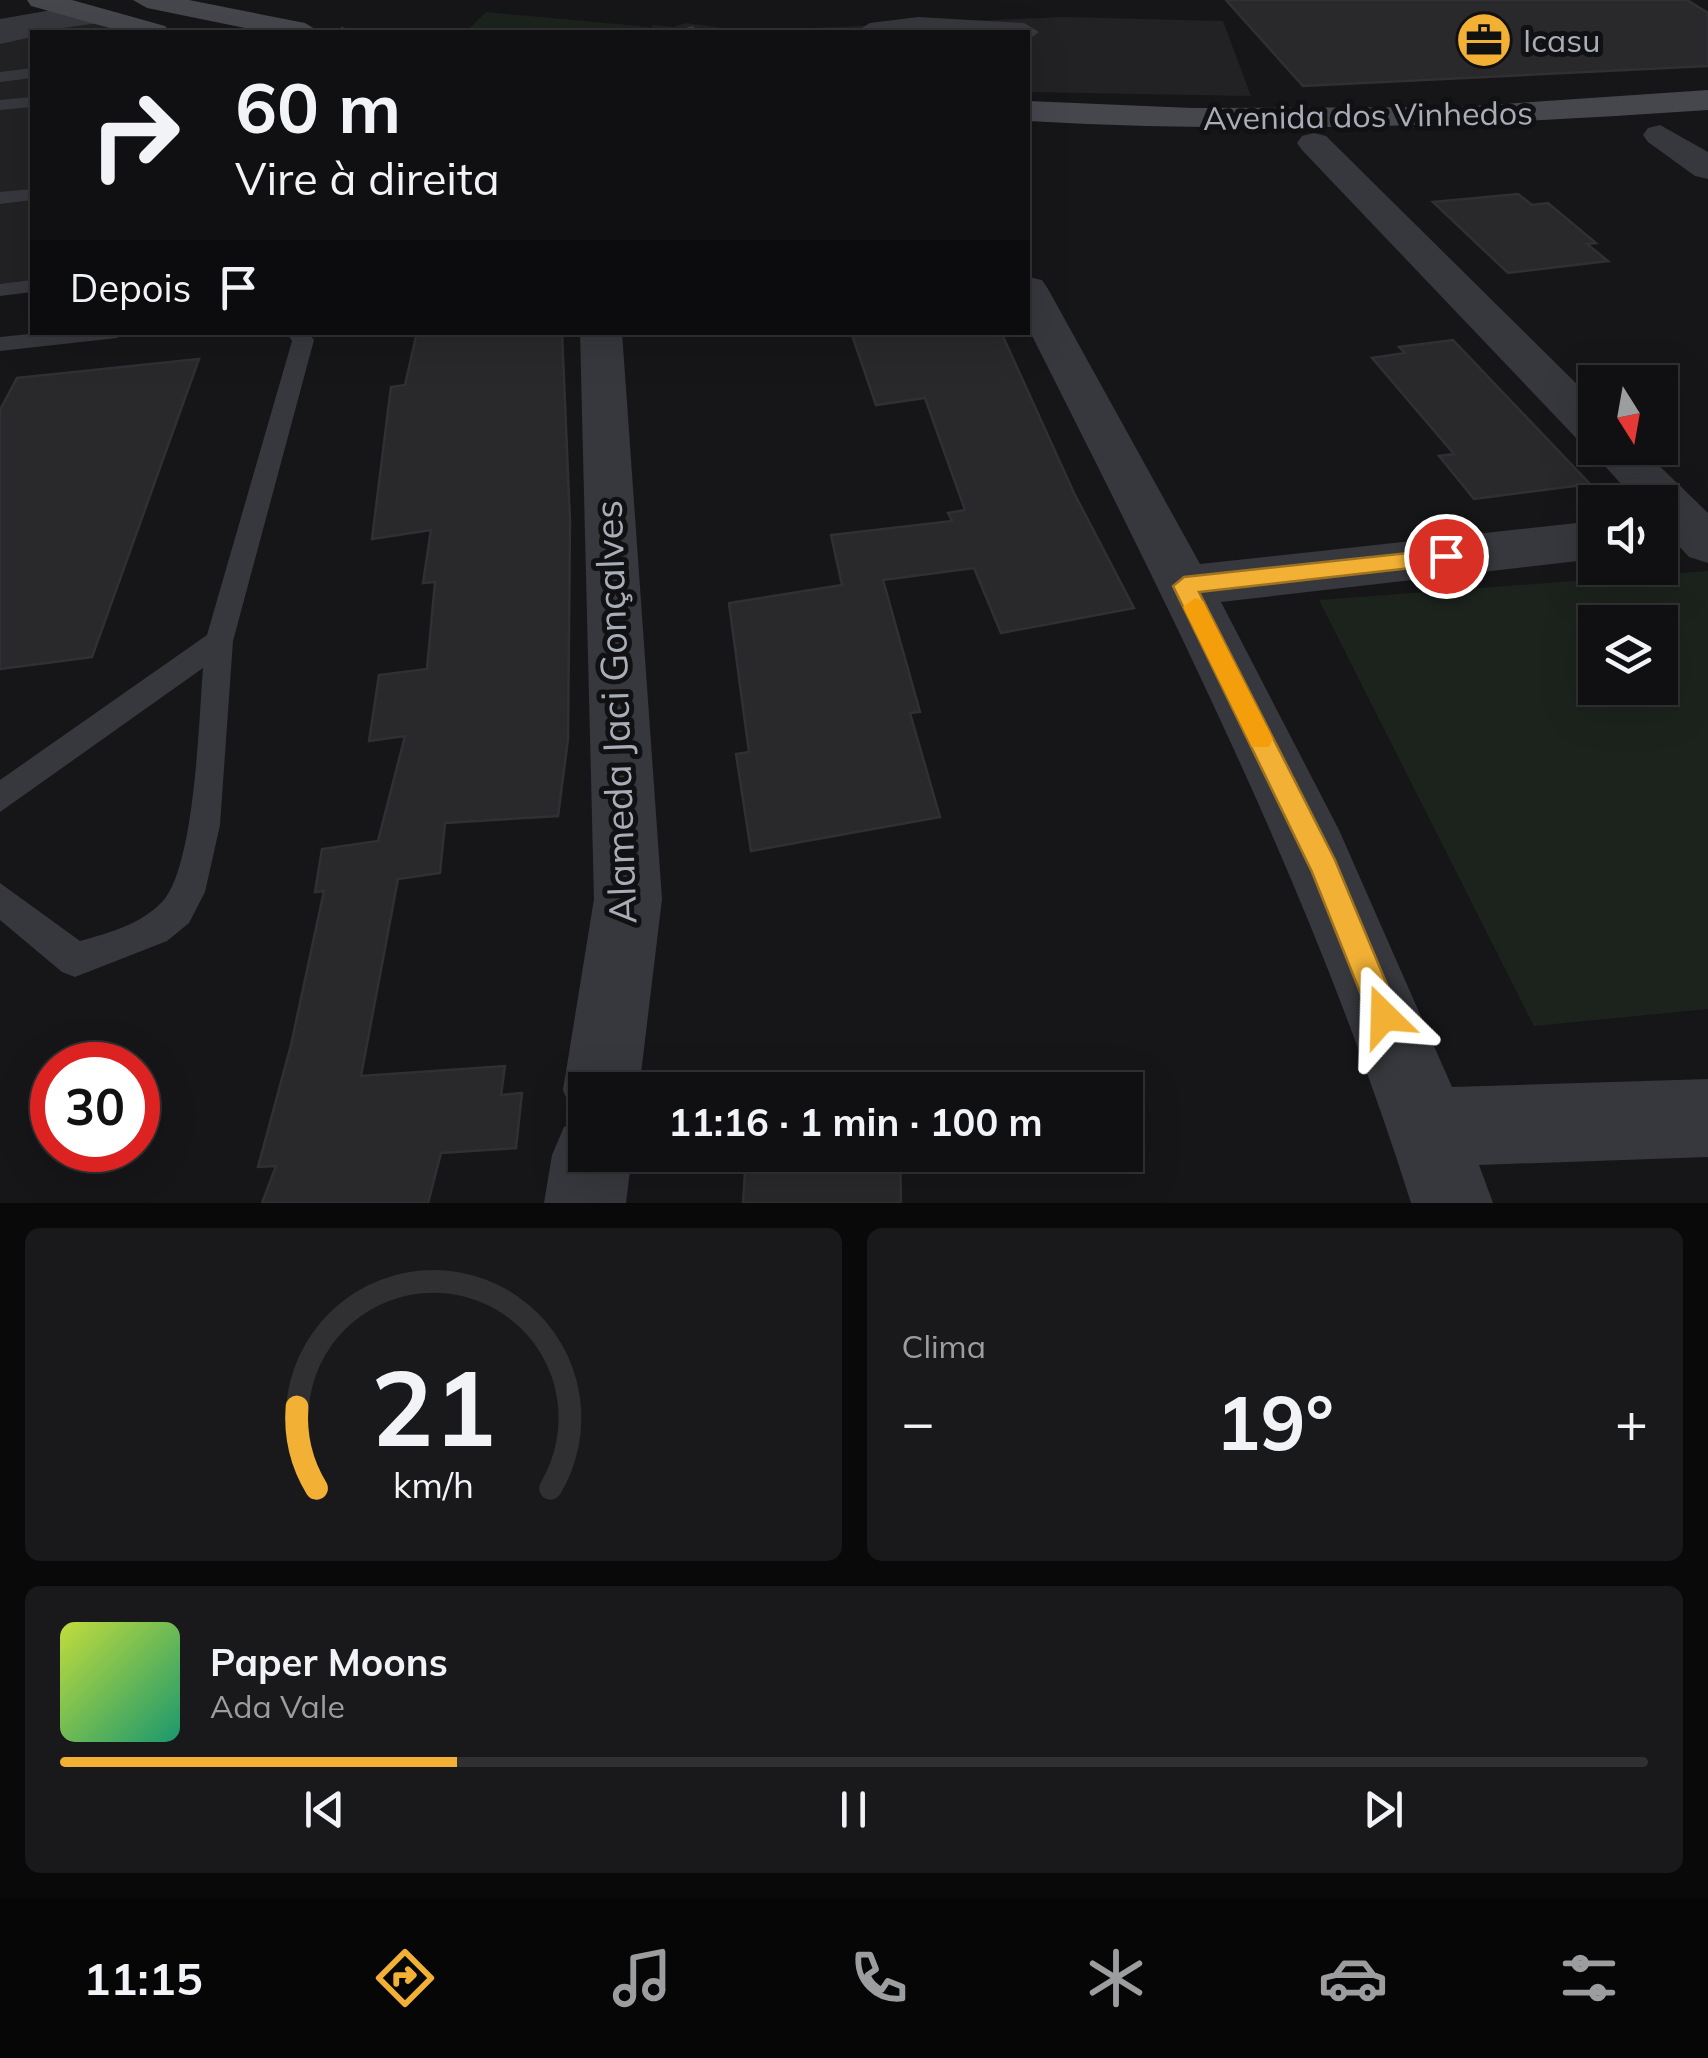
<!DOCTYPE html>
<html lang="pt">
<meta charset="utf-8">
<style>
:root{--surface:#101012;--page:#19191b;--text:#f1f3f6;--muted:#9c9d9f;--line:#303032;--accent:#f2b134}
body{margin:0;font-family:Mulish,sans-serif;background:var(--page);color:var(--text);height:100vh;display:flex;flex-direction:column;font-size:38px;white-space:nowrap}
*{box-sizing:border-box;margin:0}
p{font-size:32px;color:var(--muted)}
.icon{flex:none;width:55px;height:55px;fill:none;stroke:currentColor;stroke-width:2;stroke-linecap:round;stroke-linejoin:round}
.map{position:relative;height:1203px;overflow:hidden}
.drawer{display:flex;flex-direction:column;gap:25px;padding:25px;background:#09090a;flex:1}
.drawer>*{flex:none}
.banner{position:absolute;left:30px;top:30px;width:1000px;height:305px;border-radius:0px;box-shadow:0 10px 40px #0002,0 0 0 2px var(--line);background:#101012;color:var(--text);overflow:hidden}
.needle{width:65px;rotate:169deg}
.controls{position:absolute;left:1578px;top:365px;display:grid;gap:20px}
.controls a{display:grid;place-items:center;width:100px;height:100px;border-radius:0px;background:var(--surface);box-shadow:0 10px 40px #0002,0 0 0 2px var(--line);font-size:50px}
.speed{position:absolute;left:30px;top:1042px;display:flex;gap:20px;font-size:50px;font-weight:700;text-align:center}
.speed>*{display:grid;place-content:center;width:130px;height:130px;border-radius:50%;background:var(--surface);box-shadow:0 10px 40px #0002,0 0 0 2px var(--line);line-height:1}
.speed .limit{border:15px solid #d22;background:#fff;color:#111}
.pin{position:absolute;display:grid;place-items:center;width:85px;height:85px;color:#fff;margin:-42px;border:5px solid #fff;border-radius:50%;box-shadow:0 2px 10px #0007}
.me{position:absolute;width:110px;margin:-55px;rotate:338deg;stroke-linejoin:round;filter:drop-shadow(0 0 8px #0008)}
.turn{display:flex;align-items:center;gap:35px;height:210px;padding:0 40px;font-size:45px}
.turn .icon{width:130px;height:130px;stroke-width:2.5}
.turn b{display:block;font-size:70px;line-height:85px}
.then{display:flex;align-items:center;height:95px;padding:0 40px;background:#0003;gap:20px;font-size:38px}
.big{font-size:75px;font-weight:700;line-height:1.1}
.drawer .card{flex:1;display:flex;flex-direction:column;justify-content:center;gap:15px;min-width:0;padding:0 35px;border-radius:15px;background:var(--page)}
.drawer .dial{align-items:center;gap:0}
.dial svg{height:260px;overflow:visible;fill:none;stroke:var(--line);stroke-width:7;stroke-linecap:round;text-anchor:middle}
.dial text{fill:var(--text);stroke:none}
.song{display:flex;align-items:center;gap:30px}
.cover{width:120px;height:120px;border-radius:15px;background:linear-gradient(135deg,hsl(70 70% 55%),hsl(160 70% 35%))}
.played{height:10px;border-radius:5px;background:linear-gradient(90deg,var(--accent) 25%,var(--line) 25%)}
.keys{display:flex;justify-content:space-around;direction:ltr}
.heat{display:flex;justify-content:space-between;align-items:center;font-size:55px;direction:ltr}
.drawer .tiles{flex:1;display:grid;gap:25px;grid-template-columns:1fr 1fr}
.card:last-child{grid-column:span 2}
.trip{position:absolute;left:568px;top:1072px;width:575px;height:100px;border-radius:0px;background:var(--surface);box-shadow:0 10px 40px #0002,0 0 0 2px var(--line);font-weight:700;line-height:100px;text-align:center}
.tab-bar{display:flex;height:160px;justify-content:space-around;align-items:center;background:#060607;color:var(--muted)}
.tab-bar .icon{width:70px;height:70px}
.tab-bar .on{color:var(--accent)}
.tab-bar b{font-size:45px;color:var(--text)}
.map>svg:first-child{display:block}
.built{fill:#222225}
.green{fill:#1c231d;fill-rule:evenodd}
.building{fill:#29292c;stroke:#303034;stroke-width:2.5}
.lines{fill:none;stroke-linecap:round;stroke-linejoin:round}
.path{stroke:#3d3f44;stroke-width:4;stroke-dasharray:2.5 4;stroke-linecap:butt}
.lane{fill:#37383d;fill-rule:evenodd}
.street{fill:#37383d;fill-rule:evenodd}
.secondary{fill:#45474d;fill-rule:evenodd}
.route{fill:#f2b134;stroke:#9d7322;stroke-width:2.5}
.slow{fill:#f59e0b}
.labels{text-anchor:middle;dominant-baseline:central;stroke-width:10;stroke-linejoin:round;paint-order:stroke}
.far-poi-label{font-size:32px;fill:#a8adb8;stroke:#111113;text-anchor:start}
.far-street-label{font-size:32px;fill:#a8adb8;stroke:#111113}
.street-label{font-size:38px;fill:#a8adb8;stroke:#111113}
</style>
<div class="map">
<svg width="1708" height="1203" viewBox="0 0 1708 1203">
<rect width="100%" height="100%" fill="#161618"/>
<g class="built">
<polygon points="80,14 155,32 32,32 32,286 0,290 0,28"/>
<polygon points="1063,17 1223,21 1251,96 1028,92 1028,32 649,32 653,25 673,27 686,23 744,31"/>
</g>
<g class="green">
<polygon points="486,12 649,27 646,32 466,32"/>
<path d="M1708 571V1009L1534 1026 1319 600ZM1595 622H1660V688H1595Z"/>
</g>
<g class="building">
<polygon points="1226,0 1687,0 1708,13 1708,66 1303,86"/>
<polygon points="1518,194 1532,205 1548,203 1596,243 1587,244 1608,261 1508,273 1433,202"/>
<polygon points="417,332 562,332 570,521 568,739 558,816 445,823 440,873 398,879 361,1076 505,1066 501,1095 522,1093 516,1148 441,1153 428,1203 262,1203 276,1166 258,1167 291,1045 324,891 315,892 322,849 378,841 405,736 369,741 379,675 427,669 435,582 423,583 431,530 372,539 391,387 405,385"/>
<polygon points="851,332 1001,332 1074,493 1134,608 1001,633 974,568 883,580 920,712 910,713 940,817 751,851 736,754 749,752 729,603 842,585 831,535 952,521 948,513 965,510 925,398 876,405"/>
<polygon points="1453,340 1590,484 1474,499 1439,456 1454,454 1372,358 1405,353 1399,347"/>
<polygon points="199,359 92,657 0,669 0,410 17,378"/>
<polygon points="752,1084 899,1085 899,1090 751,1090"/>
<polygon points="746,1155 900,1155 901,1203 743,1203"/>
</g>
<g class="lines">
<polyline class="path" points="341,29 369,32"/>
<g class="lane">
<polygon points="102,15 109,19 107,22 32,32 32,37 0,44 0,36"/>
<polygon points="693,26 699,32 684,32 688,27"/>
<polygon points="808,28 842,28 849,32 801,32"/>
<polygon points="32,68 32,78 0,82 0,72"/>
<polygon points="32,97 32,107 0,110 0,100"/>
<polygon points="32,189 32,200 0,204 0,192"/>
<polygon points="32,280 32,292 0,296 0,284"/>
<polygon points="49,332 127,332 117,338 0,351 0,337"/>
<path d="M286 332H308L314 340 233 641 220 825 205 892 189 923 167 941 75 977 62 972 0 920V883L80 941C109 933 141 924 162 902 195 868 199 718 203 668L0 812V780L207 635 292 341Z"/>
</g>
<g class="street">
<polygon points="80,5 94,14 90,20 0,37 0,19"/>
<polygon points="918,17 1024,23 1039,32 1028,40 1028,32 855,32 870,23"/>
<polygon points="1660,125 1708,152 1708,179 1695,176 1648,142 1643,135 1648,128"/>
<polygon points="1314,133 1326,136 1595,402 1595,448 1641,448 1708,513 1708,563 1689,557 1660,526 1660,502 1637,502 1589,448 1592,443 1578,440 1302,150 1297,143 1302,136"/>
<path d="M1028 277 1042 280 1048 289 1200 564 1595 521V559L1221 602 1339 830 1452 1087 1708 1079V1157L1479 1165 1493 1203H1411C1314 894 1173 615 1028 328Z"/>
<polygon points="580,332 622,332 662,899 639,1090 585,1090 585,1155 632,1155 626,1203 544,1203 552,1155 564,1127 580,1120 574,1117 563,1090 594,899"/>
</g>
<g class="secondary">
<polygon points="27,0 72,0 165,26 170,32 124,32 31,6"/>
<polygon points="133,0 189,0 305,23 320,32 264,32 147,8"/>
<path d="M1708 90V110C1479 126 1257 134 1028 121V101L1192 108 1459 107Z"/>
</g>
</g>
<polygon class="route" points="1446,549 1457,556 1446,564 1199,592 1335,860 1400,1016 1395,1027 1384,1032 1374,1027 1312,872 1173,586 1184,577"/>
<polygon class="slow" points="1195,598 1203,601 1269,731 1273,739 1269,747 1252,747 1183,607"/>
<defs>
<g id="office-disc" transform="scale(2.875)"><circle r="9.5" fill="#f2b134" stroke="#111113"/><path d="M-6-3h4V-5.5h4V-3h4V5H-6ZM-1-4.5V-3h2v-1.5ZM-6 0V1H6V0Z" fill="#111"/></g>
</defs>
<g fill-rule="evenodd">
<use href="#office-disc" x="1484" y="40"/>
</g>
<g class="labels">
<g class="far-poi-label">
<text x="1523" y="40">Icasu</text>
</g>
<g class="far-street-label">
<text transform="translate(1368 115) rotate(-1)">Avenida dos Vinhedos</text>
</g>
<g class="street-label">
<text transform="translate(615 712) rotate(-92)">Alameda Jaci Gonçalves</text>
</g>
</g>
</svg>
<div class="controls">
<a><svg class="needle" viewBox="-14 -14 28 28"><path d="M0-13l5 13h-10z" fill="#e53935"/><path d="M0 13l5-13h-10z" fill="#9c9d9f"/></svg></a>
<a><svg class="icon" aria-label="sound" viewBox="0 0 24 24"><path d="M4 9h4l5-4v14l-5-4H4zM17 9q2 3 0 6"/></svg></a>
<a><svg class="icon" aria-label="layers" viewBox="0 0 24 24"><path d="M12 4l9 5-9 5-9-5zM3 14l9 5 9-5"/></svg></a>
</div>
<div class="speed"><div class="limit">30</div></div>
<div class="pin" style="left:1446px;top:556px;background:#d93025"><svg class="icon" aria-label="arrive" viewBox="0 0 24 24"><path d="M6 21V4h12l-3 4 3 4H6"/></svg></div>
<svg class="me" style="left:1384px;top:1016px" viewBox="-20 -20 40 40"><path d="M0-17L14 15 0 8-14 15z" fill="#f2b134" stroke="#fff" stroke-width="4"/></svg>
<div class="trip">11:16 · 1 min · 100 m</div>
<div class="banner">
<div class="turn"><svg class="icon" aria-label="right" viewBox="0 0 24 24"><path d="M7 20v-9h11M14 6l5 5-5 5"/></svg><div><b>60 m</b>Vire à direita</div></div>
<div class="then">Depois<svg class="icon" aria-label="arrive" viewBox="0 0 24 24"><path d="M6 21V4h12l-3 4 3 4H6"/></svg></div>
</div>
</div>
<section class="drawer">
<div class="tiles">
<div class="card dial"><svg viewBox="0 0 100 80">
<path d="M14 69A42 42 0 1 1 86 69"/>
<path d="M14 69A42 42 0 0 1 8 44" stroke="#f2b134"/>
<text x="50" y="56" font-size="32" font-weight="700">21</text>
<text x="50" y="72" font-size="11">km/h</text>
</svg></div>
<div class="card"><p>Clima</p>
<div class="heat"><a>−</a><b class="big">19°</b><a>+</a></div>
</div>
<div class="card">
<div class="song"><i class="cover"></i><div><b>Paper Moons</b><p>Ada Vale</p></div></div>
<div class="played"></div>
<div class="keys"><svg class="icon" aria-label="previous" viewBox="0 0 24 24"><path d="M18 5L8 12l10 7zM5 5v14"/></svg><svg class="icon" aria-label="pause" viewBox="0 0 24 24"><path d="M8 5v14M16 5v14"/></svg><svg class="icon" aria-label="next" viewBox="0 0 24 24"><path d="M6 5l10 7-10 7zM19 5v14"/></svg></div>
</div>
</div>
</section>
<nav class="tab-bar">
<b>11:15</b>
<svg class="icon on" aria-label="directions" viewBox="0 0 24 24"><path d="M12 3l9 9-9 9-9-9zM9 14v-3h6M13 9l2 2-2 2"/></svg>
<svg class="icon" aria-label="music" viewBox="0 0 24 24"><path d="M9 18V5l10-2v13"/><circle cx="6" cy="18" r="3"/><circle cx="16" cy="16" r="3"/></svg>
<svg class="icon" aria-label="phone" viewBox="0 0 24 24"><path d="M5 4h4l2 5-3 2q2 4 5 5l2-3 5 2v4C11 20 4 13 5 4z"/></svg>
<svg class="icon" aria-label="climate" viewBox="0 0 24 24"><path d="M12 3v18M4 7l16 10M4 17L20 7"/></svg>
<svg class="icon" aria-label="car" viewBox="0 0 24 24"><path d="M5 17H2v-5l4-1 3-4h7l3 4 3 1v5h-3M9 17h6M6 11h13"/><circle cx="7" cy="17" r="2"/><circle cx="17" cy="17" r="2"/></svg>
<svg class="icon" aria-label="filters" viewBox="0 0 24 24"><path d="M4 7h16M4 17h16"/><circle cx="9" cy="7" r="2"/><circle cx="15" cy="17" r="2"/></svg>
</nav>
